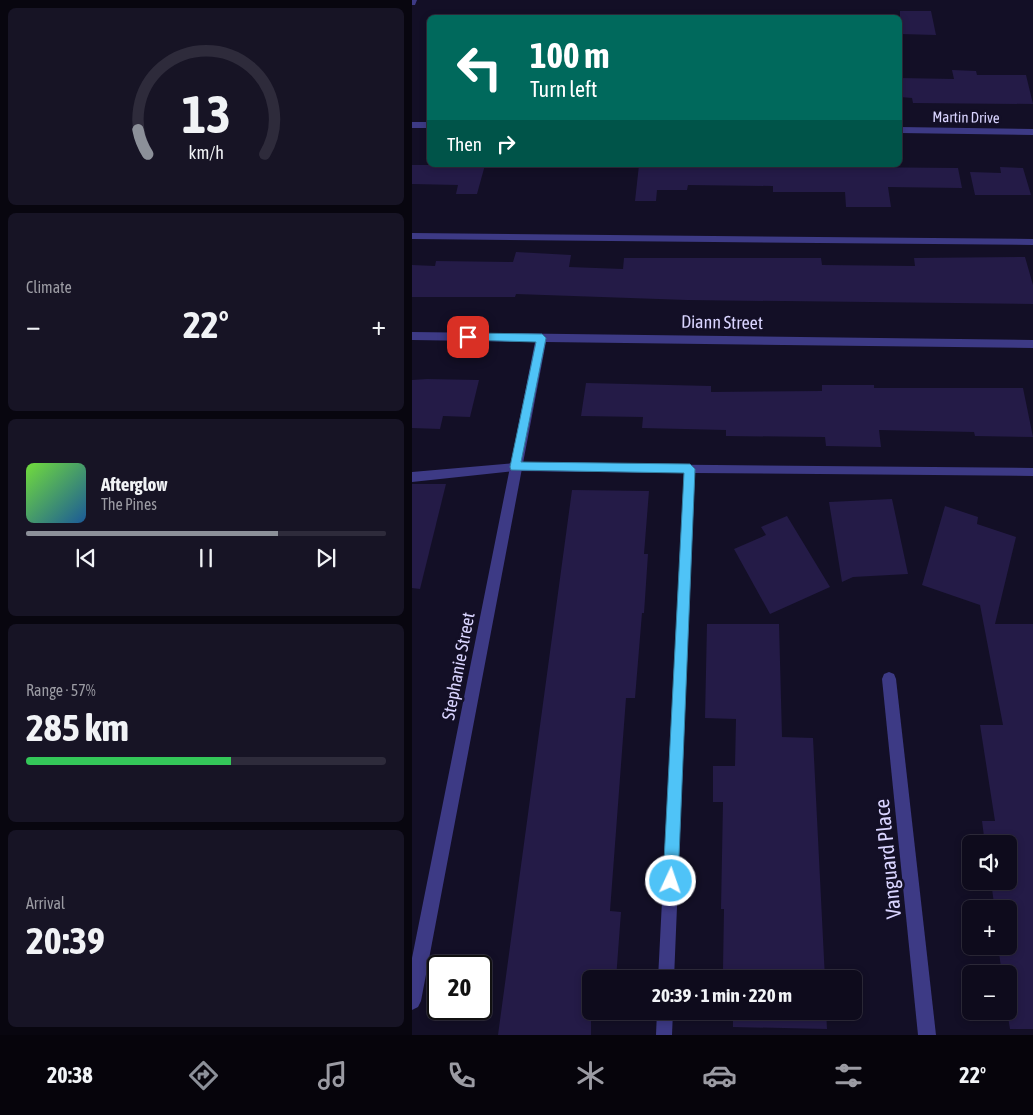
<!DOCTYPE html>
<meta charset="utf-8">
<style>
:root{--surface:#0e0b1c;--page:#171425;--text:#f1f3f6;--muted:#9b9ba3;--line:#2e2b3b;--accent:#8c9099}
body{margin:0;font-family:"Asap Condensed",sans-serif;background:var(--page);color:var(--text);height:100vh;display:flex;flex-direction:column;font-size:19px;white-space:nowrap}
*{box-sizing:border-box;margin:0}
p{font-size:16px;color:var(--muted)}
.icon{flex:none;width:28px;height:28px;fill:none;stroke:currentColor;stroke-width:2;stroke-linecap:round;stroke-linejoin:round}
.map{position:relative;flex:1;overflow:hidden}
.sheet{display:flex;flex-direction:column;gap:8px;padding:8px;background:#08060f;width:412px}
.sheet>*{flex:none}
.top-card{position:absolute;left:15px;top:15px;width:475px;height:152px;border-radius:8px;box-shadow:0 2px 8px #0003,0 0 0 1px var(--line);background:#00695c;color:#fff;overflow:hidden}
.fabs{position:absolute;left:550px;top:835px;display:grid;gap:10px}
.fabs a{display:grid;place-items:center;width:55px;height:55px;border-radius:8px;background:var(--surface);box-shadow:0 2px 8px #0003,0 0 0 1px var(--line);font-size:25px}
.speed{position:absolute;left:15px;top:955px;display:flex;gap:10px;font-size:25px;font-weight:700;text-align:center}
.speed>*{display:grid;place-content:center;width:65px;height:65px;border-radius:50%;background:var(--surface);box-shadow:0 2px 8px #0003,0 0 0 1px var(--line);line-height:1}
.speed .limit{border:2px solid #111;border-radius:8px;background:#fff;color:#111}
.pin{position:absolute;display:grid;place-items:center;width:42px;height:42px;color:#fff;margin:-21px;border-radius:10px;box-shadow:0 2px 8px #0006}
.me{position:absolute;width:55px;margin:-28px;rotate:3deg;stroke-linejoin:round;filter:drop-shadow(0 0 4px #0008)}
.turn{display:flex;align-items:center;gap:18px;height:105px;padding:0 20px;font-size:22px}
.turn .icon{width:65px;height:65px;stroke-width:2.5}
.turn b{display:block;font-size:35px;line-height:42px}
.then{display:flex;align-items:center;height:48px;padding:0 20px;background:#0003;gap:10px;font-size:19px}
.big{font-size:38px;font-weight:700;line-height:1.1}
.sheet .widget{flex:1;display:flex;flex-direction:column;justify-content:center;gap:8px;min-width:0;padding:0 18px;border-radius:8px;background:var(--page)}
.sheet .dial{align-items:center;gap:0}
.dial svg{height:130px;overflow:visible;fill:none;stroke:var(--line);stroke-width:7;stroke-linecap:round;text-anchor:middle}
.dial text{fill:var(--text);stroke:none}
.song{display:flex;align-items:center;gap:15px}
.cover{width:60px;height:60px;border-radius:8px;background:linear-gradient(135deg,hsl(100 70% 55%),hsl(210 70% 35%))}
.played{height:5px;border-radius:2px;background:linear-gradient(90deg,var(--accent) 70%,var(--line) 70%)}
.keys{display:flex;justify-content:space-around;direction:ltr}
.heat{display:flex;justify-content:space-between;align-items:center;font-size:28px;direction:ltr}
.charge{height:8px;border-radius:4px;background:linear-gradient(90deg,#34c759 57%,var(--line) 0)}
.trip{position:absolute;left:170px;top:970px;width:280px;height:50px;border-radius:8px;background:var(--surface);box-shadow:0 2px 8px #0003,0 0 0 1px var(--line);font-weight:700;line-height:50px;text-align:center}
.tab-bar{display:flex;height:80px;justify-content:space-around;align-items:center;background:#06040b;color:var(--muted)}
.tab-bar .icon{width:35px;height:35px}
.tab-bar .selected{color:var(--accent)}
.tab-bar b{font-size:22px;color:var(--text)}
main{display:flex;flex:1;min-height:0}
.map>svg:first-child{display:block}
.building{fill:#241b47}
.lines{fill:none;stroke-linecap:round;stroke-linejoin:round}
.lane{fill:#3d3a85;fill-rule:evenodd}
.street{fill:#3d3a85;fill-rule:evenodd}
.route{fill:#4fc3f7;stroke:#337fa1}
.labels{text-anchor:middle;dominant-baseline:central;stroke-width:5;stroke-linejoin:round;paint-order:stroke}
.far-street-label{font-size:15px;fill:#d9d4ff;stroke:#130f26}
.street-label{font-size:18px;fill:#d9d4ff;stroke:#130f26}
.near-street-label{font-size:21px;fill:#d9d4ff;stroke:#130f26}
</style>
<main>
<section class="sheet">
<div class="widget dial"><svg viewBox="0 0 100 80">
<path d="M14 69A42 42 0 1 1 86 69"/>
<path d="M14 69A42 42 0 0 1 8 54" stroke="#8c9099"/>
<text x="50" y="56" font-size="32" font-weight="700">13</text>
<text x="50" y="72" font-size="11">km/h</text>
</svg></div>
<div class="widget"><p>Climate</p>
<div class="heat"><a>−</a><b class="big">22°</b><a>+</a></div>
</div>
<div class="widget">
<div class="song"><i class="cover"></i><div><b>Afterglow</b><p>The Pines</p></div></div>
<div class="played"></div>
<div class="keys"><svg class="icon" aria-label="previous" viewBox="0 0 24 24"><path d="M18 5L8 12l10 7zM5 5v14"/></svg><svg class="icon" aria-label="pause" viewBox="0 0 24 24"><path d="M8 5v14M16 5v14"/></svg><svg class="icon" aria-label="next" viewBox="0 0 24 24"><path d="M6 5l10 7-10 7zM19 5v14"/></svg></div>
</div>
<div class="widget"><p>Range · 57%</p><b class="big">285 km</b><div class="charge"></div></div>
<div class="widget"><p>Arrival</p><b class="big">20:39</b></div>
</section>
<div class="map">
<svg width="621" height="1035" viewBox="0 0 621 1035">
<rect width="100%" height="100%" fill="#130f26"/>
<g class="building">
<polygon points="488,11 519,11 524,35 488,34"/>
<polygon points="540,70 564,71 565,75 614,75 621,104 501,103 500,98 488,97 488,78 542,79"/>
<polygon points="0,165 73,165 65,194 44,194 46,185 0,184"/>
<polygon points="227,165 546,168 550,188 476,187 479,207 434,207 433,192 361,192 361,186 276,185 275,190 245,190 244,201 223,201"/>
<polygon points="588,167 611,168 619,195 563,195 558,172 589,173"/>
<polygon points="104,252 159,255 157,267 211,269 212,258 409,258 410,265 503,266 502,258 613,257 621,285 621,304 275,300 104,294 103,297 0,297 0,265 23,266 24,261 101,262"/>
<polygon points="15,379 67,380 58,417 31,416 28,429 0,428 0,380"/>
<polygon points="174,383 299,386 299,392 410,391 410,385 462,385 462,388 611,388 621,437 563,436 562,432 467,430 469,447 414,446 413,437 314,436 314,430 230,428 231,417 169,416"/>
<polygon points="0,484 34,484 8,589 0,588"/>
<polygon points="160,490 237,491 232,554 236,554 232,613 230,613 223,698 214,698 198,911 209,912 204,979 179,979 179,1035 86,1035"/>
<polygon points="480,499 496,574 441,577 430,582 417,502"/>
<polygon points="533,506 566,517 565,524 604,537 583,624 621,624 621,1029 598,1029 595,1011 596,974 590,974 586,946 596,946 596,904 582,904 579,881 596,881 596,844 573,844 570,821 583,821 568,725 591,725 568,605 510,585"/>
<polygon points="375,516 418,587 358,614 322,549 354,535 349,527"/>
<polygon points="295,624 367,624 370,737 401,738 413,979 322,979 322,969 311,969 312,909 309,909 311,802 301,802 301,766 323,766 324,719 293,718"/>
<polygon points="321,1011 414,1011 415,1029 321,1027"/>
</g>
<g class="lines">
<g class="lane">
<polygon points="0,233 621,239 621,245 0,239"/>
<polygon points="103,463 621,468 621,476 283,473 262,979 246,979 272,473 103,471 0,482 0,472"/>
<polygon points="245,1011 261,1011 260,1035 244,1035"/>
</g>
<g class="street">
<polygon points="0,0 5,0 3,5 0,5"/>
<rect x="0" y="122" width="18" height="6"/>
<polygon points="488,127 621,129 621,135 488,133"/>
<polygon points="0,332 621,340 621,348 134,342 9,1001 6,1007 0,1010 0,958 123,342 0,340"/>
<polygon points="477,672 482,674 484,679 524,1035 506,1035 470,679 472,674"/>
</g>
</g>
<polygon class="route" points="56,333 130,334 134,338 109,462 278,464 283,469 266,881 264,886 259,888 253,886 251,881 272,473 99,470 98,467 124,342 56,340 51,337"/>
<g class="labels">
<g class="far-street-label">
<text transform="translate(554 117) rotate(1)">Martin Drive</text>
</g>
<g class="street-label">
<text transform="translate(310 322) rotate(1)">Diann Street</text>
<text transform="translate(46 666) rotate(-79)">Stephanie Street</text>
</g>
<g class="near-street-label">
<text transform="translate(475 859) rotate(-96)">Vanguard Place</text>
</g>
</g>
</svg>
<div class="fabs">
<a><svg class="icon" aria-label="sound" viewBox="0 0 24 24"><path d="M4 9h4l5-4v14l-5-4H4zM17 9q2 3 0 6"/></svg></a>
<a>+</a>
<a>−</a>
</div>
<div class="speed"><div class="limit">20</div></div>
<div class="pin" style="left:56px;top:337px;background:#d93025"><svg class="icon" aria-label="arrive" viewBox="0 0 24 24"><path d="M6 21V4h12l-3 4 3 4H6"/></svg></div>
<svg class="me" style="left:259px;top:881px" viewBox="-20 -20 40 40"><circle r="17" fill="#4fc3f7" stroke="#fff" stroke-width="3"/><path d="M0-11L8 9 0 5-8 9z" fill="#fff"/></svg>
<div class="trip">20:39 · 1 min · 220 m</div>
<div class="top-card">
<div class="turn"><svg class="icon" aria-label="left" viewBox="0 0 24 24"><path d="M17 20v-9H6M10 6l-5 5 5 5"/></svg><div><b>100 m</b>Turn left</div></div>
<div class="then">Then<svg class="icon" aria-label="right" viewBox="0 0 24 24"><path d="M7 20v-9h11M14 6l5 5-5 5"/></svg></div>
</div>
</div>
</main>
<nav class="tab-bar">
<b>20:38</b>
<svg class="icon selected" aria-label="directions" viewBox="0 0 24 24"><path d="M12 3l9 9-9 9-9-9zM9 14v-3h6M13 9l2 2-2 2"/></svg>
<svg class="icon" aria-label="music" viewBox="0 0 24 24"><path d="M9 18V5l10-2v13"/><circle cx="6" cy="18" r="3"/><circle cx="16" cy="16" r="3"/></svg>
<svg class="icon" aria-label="phone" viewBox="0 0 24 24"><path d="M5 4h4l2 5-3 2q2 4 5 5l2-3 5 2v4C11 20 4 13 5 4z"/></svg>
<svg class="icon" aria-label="climate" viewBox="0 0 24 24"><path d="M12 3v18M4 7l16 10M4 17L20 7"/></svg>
<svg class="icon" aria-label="car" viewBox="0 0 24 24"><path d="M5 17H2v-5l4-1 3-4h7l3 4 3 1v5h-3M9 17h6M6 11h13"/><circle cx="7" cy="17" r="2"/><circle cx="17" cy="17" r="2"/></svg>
<svg class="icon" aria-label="filters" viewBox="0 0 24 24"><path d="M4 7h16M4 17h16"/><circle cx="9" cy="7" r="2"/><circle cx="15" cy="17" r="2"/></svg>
<b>22°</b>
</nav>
